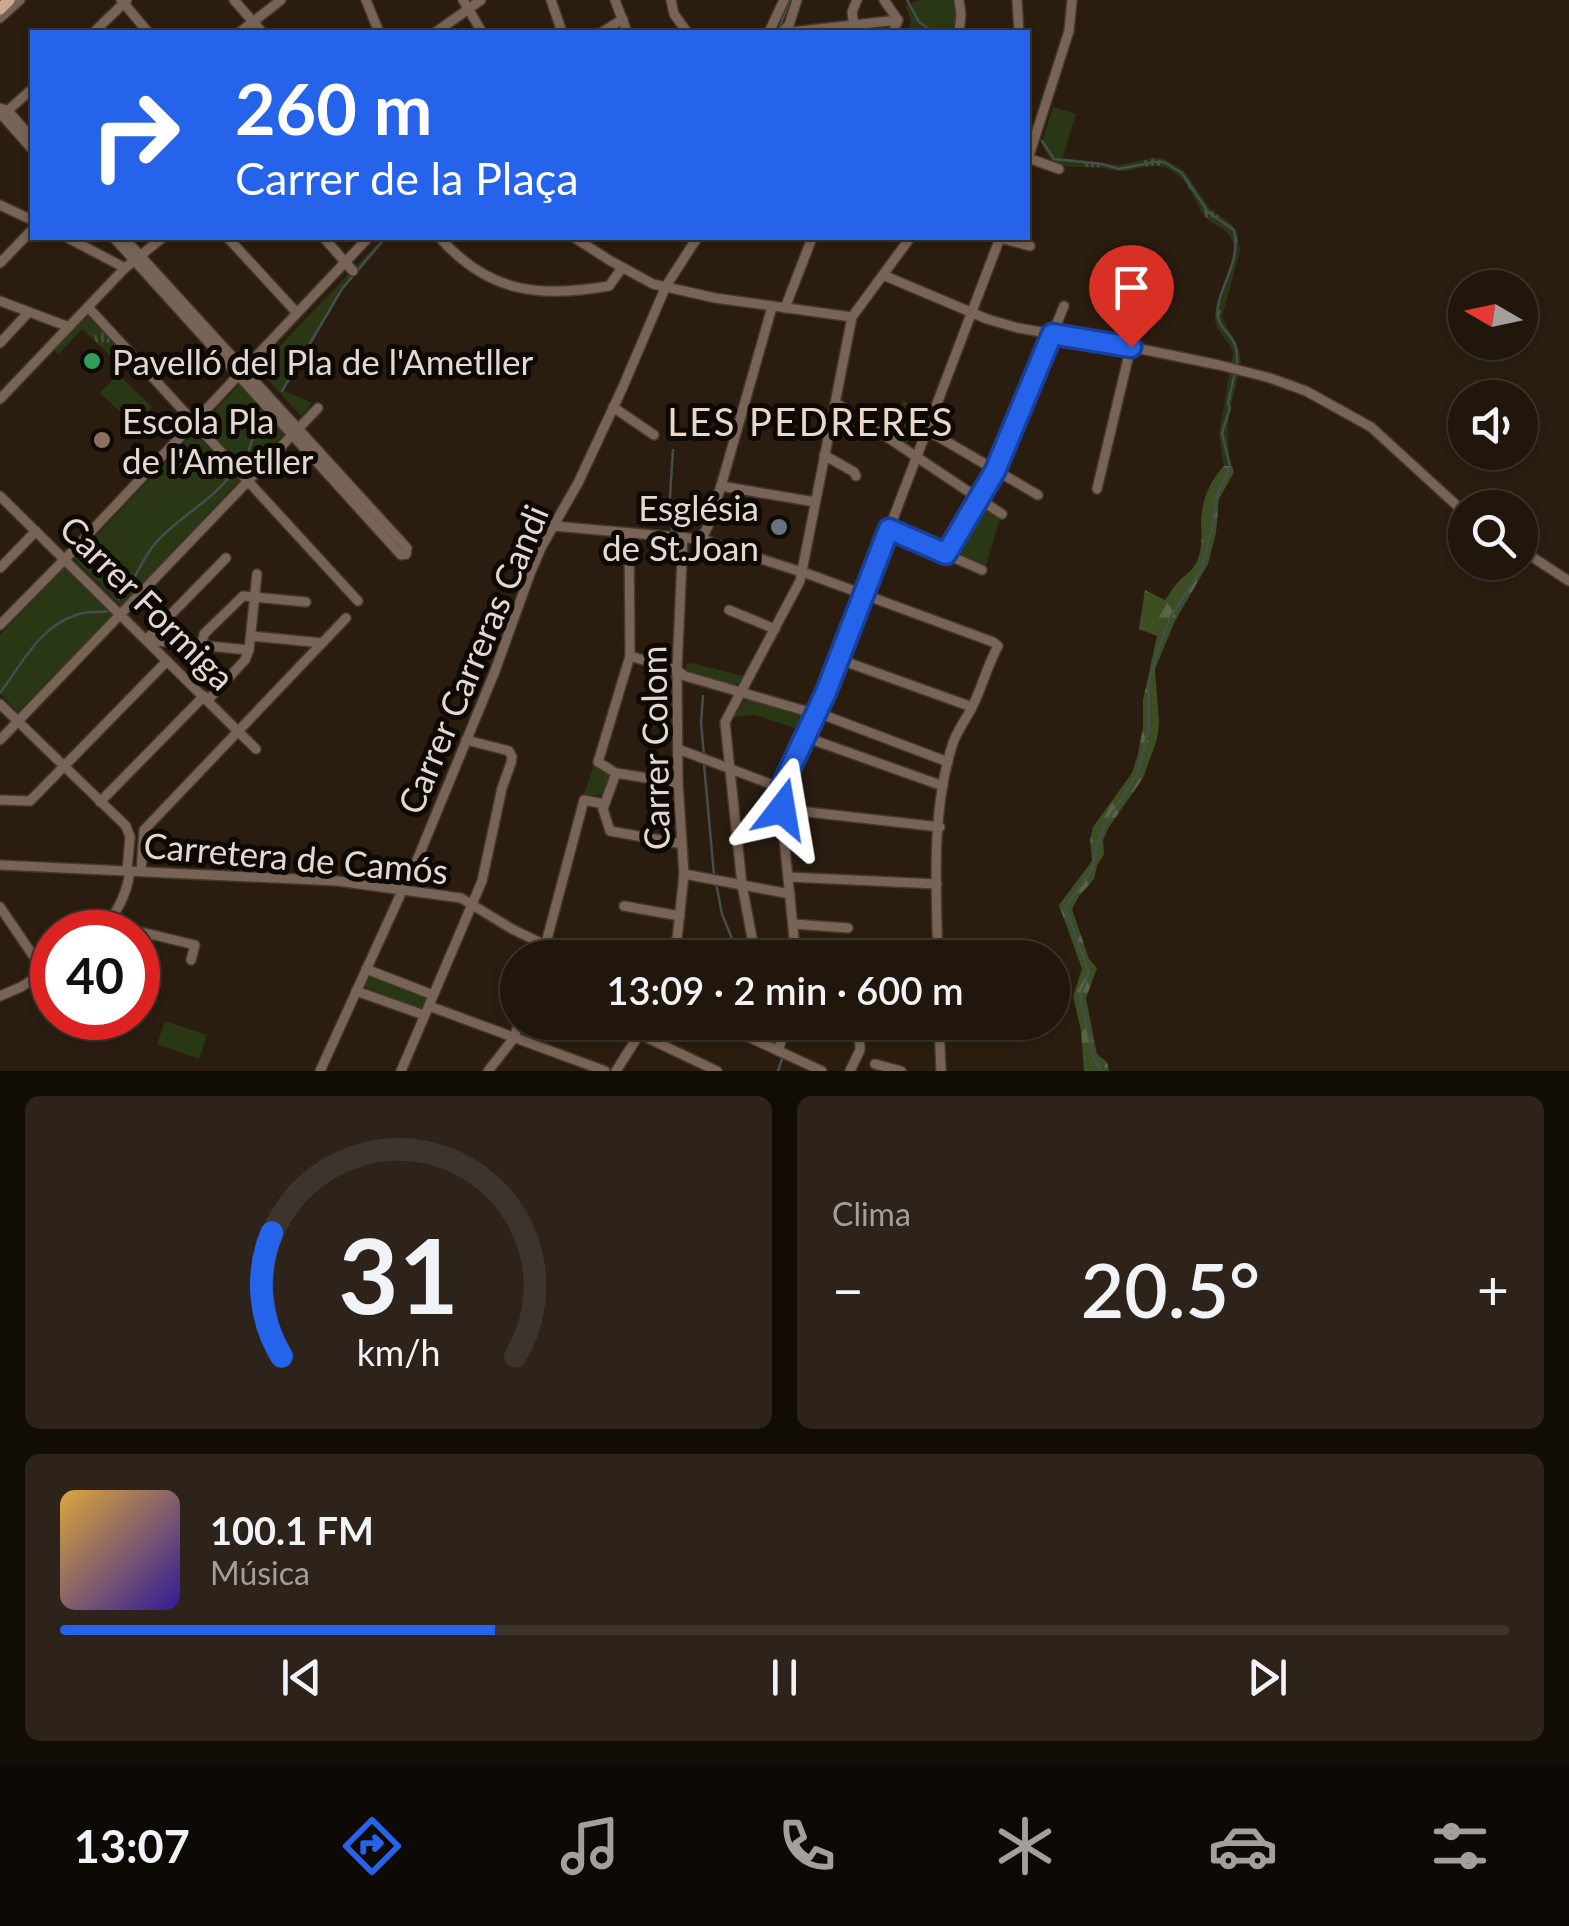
<!DOCTYPE html>
<html lang="es">
<meta charset="utf-8">
<style>
:root{--surface:#20160c;--page:#2d231a;--text:#f1f3f6;--muted:#a29f9d;--line:#3d352d;--accent:#2563eb}
body{margin:0;font-family:Lato,sans-serif;background:var(--page);color:var(--text);height:100vh;display:flex;flex-direction:column;font-size:38px;white-space:nowrap}
*{box-sizing:border-box;margin:0}
p{font-size:32px;color:var(--muted)}
.icon{flex:none;width:55px;height:55px;fill:none;stroke:currentColor;stroke-width:2;stroke-linecap:round;stroke-linejoin:round}
.map{position:relative;height:1071px;overflow:hidden}
.sheet{display:flex;flex-direction:column;gap:25px;padding:25px;background:#120c07;flex:1}
.sheet>*{flex:none}
.top-card{position:absolute;left:30px;top:30px;width:1000px;height:210px;border-radius:0px;box-shadow:0 2px 8px #0004,0 0 0 2px var(--line);background:#2563eb;color:#fff;overflow:hidden}
.needle{width:65px;rotate:279deg}
.tools{position:absolute;left:1448px;top:270px;display:grid;gap:20px}
.tools a{display:grid;place-items:center;width:90px;height:90px;border-radius:50%;background:var(--surface);box-shadow:0 2px 8px #0004,0 0 0 2px var(--line);font-size:50px}
.speed{position:absolute;left:30px;top:910px;display:flex;gap:20px;font-size:50px;font-weight:700;text-align:center}
.speed>*{display:grid;place-content:center;width:130px;height:130px;border-radius:50%;background:var(--surface);box-shadow:0 2px 8px #0004,0 0 0 2px var(--line);line-height:1}
.speed .limit{border:15px solid #d22;background:#fff;color:#111}
.pin{position:absolute;display:grid;place-items:center;width:85px;height:85px;color:#fff;margin:-102px -42px;border-radius:50% 50% 50% 0;rotate:-45deg;box-shadow:0 0 10px #0007}
.pin .icon{rotate:45deg}
.me{position:absolute;width:110px;margin:-55px;rotate:14deg;stroke-linejoin:round;filter:drop-shadow(0 0 8px #0008)}
.turn{display:flex;align-items:center;gap:35px;height:210px;padding:0 40px;font-size:45px}
.turn .icon{width:130px;height:130px;stroke-width:2.5}
.turn b{display:block;font-size:70px;line-height:85px}
.big{font-size:75px;font-weight:600;line-height:1.1}
.sheet .widget{flex:1;display:flex;flex-direction:column;justify-content:center;gap:15px;min-width:0;padding:0 35px;border-radius:15px;background:var(--page)}
.sheet .dial{align-items:center;gap:0}
.dial svg{height:260px;overflow:visible;fill:none;stroke:var(--line);stroke-width:7;stroke-linecap:round;text-anchor:middle}
.dial text{fill:var(--text);stroke:none}
.song{display:flex;align-items:center;gap:30px}
.cover{width:120px;height:120px;border-radius:15px;background:linear-gradient(135deg,hsl(40 70% 55%),hsl(250 70% 35%))}
.played{height:10px;border-radius:5px;background:linear-gradient(90deg,var(--accent) 30%,var(--line) 30%)}
.keys{display:flex;justify-content:space-around;direction:ltr}
.heat{display:flex;justify-content:space-between;align-items:center;font-size:55px;direction:ltr}
.sheet .tiles{flex:1;display:grid;gap:25px;grid-template-columns:1fr 1fr}
.widget:last-child{grid-column:span 2}
.trip{position:absolute;left:500px;top:940px;width:570px;height:100px;border-radius:50px;background:var(--surface);box-shadow:0 2px 8px #0004,0 0 0 2px var(--line);font-weight:600;line-height:100px;text-align:center}
.menu{display:flex;height:160px;justify-content:space-around;align-items:center;background:#0d0905;color:var(--muted)}
.menu .icon{width:70px;height:70px}
.menu .active{color:var(--accent)}
.menu b{font-size:45px;color:var(--text)}
.map>svg:first-child{display:block}
.grass{fill:url(#grass-tufts)}
.forest{fill:url(#forest-firs)}
.park{fill:#293715}
.lines{fill:none;stroke-linecap:round;stroke-linejoin:round}
.stream{stroke:#444e4e;stroke-width:2.5}
.minor-casing{stroke:#44372b;stroke-width:12}
.major-casing{stroke:#44372b;stroke-width:15}
.minor{stroke:#786357;stroke-width:9}
.major{stroke:#d1a68e;stroke-width:11}
.route-casing{stroke:#184099;stroke-width:25}
.route{stroke:#2563eb;stroke-width:18}
.leisure-dot{fill:#2e9e5b;stroke:#0e0904;stroke-width:4}
.education-dot{fill:#8d6e63;stroke:#0e0904;stroke-width:4}
.worship-dot{fill:#6b7280;stroke:#0e0904;stroke-width:4}
.labels{text-anchor:middle;dominant-baseline:central;stroke-width:10;stroke-linejoin:round;paint-order:stroke}
.poi-label{font-size:35px;fill:#e2d9d0;stroke:#0e0904;text-anchor:start}
.street-label{font-size:35px;fill:#e2d9d0;stroke:#0e0904}
.neighbourhood-label{font-size:38px;letter-spacing:2.5px;fill:#ead9c8;stroke:#0e0904}
</style>
<div class="map">
<svg width="1569" height="1071" viewBox="0 0 1569 1071">
<defs>
<pattern id="grass-tufts" width="24" height="20" patternUnits="userSpaceOnUse" patternTransform="scale(2.5)"><rect width="24" height="20" fill="#293715"/><path d="M3 7l-1-3M5 7V3M7 7l1-3M15 17l-1-3M17 17v-4M19 17l1-3" fill="none" stroke="#485336"/></pattern>
<pattern id="forest-firs" width="22" height="20" patternUnits="userSpaceOnUse" patternTransform="scale(2.5)"><rect width="22" height="20" fill="#3c4e22"/><path d="M5 1l3.5 6h-7zM16 11l3.5 6h-7z" fill="#586741"/></pattern>
</defs>
<rect width="100%" height="100%" fill="#2a1d10"/>
<g class="grass">
<path d="M1043 139 1056 157 1119 165 1154 158 1164 159 1184 171 1211 210 1229 222 1236 230 1240 250 1222 317C1230 337 1239 338 1241 363 1232 402 1222 427 1232 466H1224L1219 434 1233 353C1230 340 1216 333 1215 320 1213 296 1242 258 1231 238 1225 226 1208 224 1202 213 1193 197 1188 179 1170 170 1155 161 1141 169 1125 171 1117 172 1111 169 1102 168 1088 166 1069 169 1056 163 1049 159 1046 152 1042 145Z"/>
<polygon points="88,316 119,349 112,357 82,329 59,354 54,350"/>
</g>
<path class="forest" d="M1224 466H1232L1234 472 1219 499 1216 533 1208 564 1175 621 1155 669 1159 723 1157 739 1143 778 1109 827 1103 840 1104 854 1097 866 1094 879 1079 896 1072 909 1089 959 1097 968 1086 998 1097 1054 1107 1062 1109 1071H1084L1081 1031 1073 996 1082 969 1059 905 1092 861 1090 839 1093 827 1132 773 1138 754 1143 727V700L1157 636 1139 629 1145 590 1165 600C1170 593 1174 586 1179 581 1185 575 1192 571 1196 563 1202 551 1202 538 1201 524 1201 502 1209 482 1224 466Z"/>
<g class="park">
<polygon points="920,0 955,0 958,14 954,32 927,32 922,29 909,32 911,20 905,6"/>
<polygon points="1053,107 1076,114 1062,159 1056,158 1043,139"/>
<polygon points="383,238 342,289 282,390 312,403 301,416 258,369"/>
<polygon points="118,374 152,407 135,426 100,393"/>
<polygon points="239,385 284,434 246,473 202,424"/>
<polygon points="903,401 920,410 907,444 893,435 903,420 896,415"/>
<polygon points="194,432 239,481 121,606 74,559"/>
<polygon points="978,508 984,508 1000,518 986,565 956,553 955,548"/>
<polygon points="64,568 112,615 18,712 0,694 0,635"/>
<polygon points="691,663 744,676 741,682 734,685 688,671 685,669 686,664"/>
<polygon points="749,700 805,716 807,721 803,731 755,715 733,717 744,701"/>
<polygon points="594,764 609,773 611,777 603,796 584,794"/>
<polygon points="372,975 425,996 428,1001 420,1008 367,988 364,983"/>
<polygon points="165,1021 207,1035 199,1059 157,1044"/>
</g>
<g class="lines">
<g class="stream">
<polyline points="907,0 919,22 933,32"/>
<polyline points="780,26 790,0"/>
<polyline points="1028,123 1032,127"/>
<path d="M1042 141 1054 159 1102 164 1119 169 1154 162H1164L1182 173 1208 212 1234 230C1242 267 1214 290 1218 318 1220 327 1227 332 1232 339 1237 347 1237 354 1237 363"/>
<polyline points="282,391 342,289 385,238"/>
<polyline points="242,465 246,460 259,417 263,411"/>
<polyline points="672,531 669,512 673,450"/>
<path d="M119 599C134 584 140 562 154 545 176 518 213 501 232 473"/>
<path d="M0 693C22 664 39 627 76 615 86 611 98 613 108 611"/>
<polyline points="703,696 701,723 704,756"/>
<polyline points="704,764 714,875"/>
<polyline points="716,883 722,914 740,958"/>
<polyline points="767,1022 773,1036"/>
<polyline points="778,1071 782,1059"/>
<polyline points="1101,1071 1094,1059 1080,997 1089,973 1065,907 1091,872 1097,844 1104,826 1137,775 1149,728 1149,683 1157,653 1170,618 1201,570 1212,529 1217,495 1230,467 1222,433 1230,408 1228,404 1235,372"/>
</g>
<g class="minor-casing">
<g id="minor">
<polyline points="121,0 148,32"/>
<polyline points="234,0 262,32"/>
<polyline points="366,0 379,32"/>
<polyline points="463,0 482,32"/>
<polyline points="551,0 562,32"/>
<polyline points="615,0 627,32"/>
<polyline points="671,0 674,14 687,32"/>
<polyline points="884,0 898,20 893,32"/>
<polyline points="959,0 961,15 959,32"/>
<polyline points="1017,0 1019,32"/>
<polyline points="0,18 20,0"/>
<polyline points="94,32 127,0"/>
<polyline points="240,32 281,0"/>
<polyline points="436,32 481,0"/>
<polyline points="602,32 623,19"/>
<polyline points="769,32 784,0"/>
<polyline points="782,32 789,25 797,0"/>
<polyline points="791,32 898,20"/>
<polyline points="855,32 852,12 857,0"/>
<polyline points="0,108 8,111 32,138"/>
<polyline points="0,113 32,149"/>
<polyline points="4,114 32,89"/>
<polyline points="1028,158 1059,169"/>
<polyline points="1028,159 1069,31 1072,0"/>
<polyline points="0,205 32,220"/>
<polyline points="68,238 125,268"/>
<polyline points="114,238 401,555 406,554"/>
<polyline points="124,238 407,548 406,554"/>
<polyline points="228,238 297,313"/>
<polyline points="324,238 353,271"/>
<path d="M440 238C489 293 539 298 609 286L622 268"/>
<polyline points="575,238 609,260 653,284 715,298 852,317"/>
<polyline points="1000,238 1030,246"/>
<polyline points="0,263 32,230"/>
<polyline points="883,275 987,319 1018,328 1131,347 1219,365 1270,378 1306,391 1371,427 1465,513"/>
<polyline points="0,301 69,327"/>
<polyline points="88,307 358,601"/>
<polyline points="785,308 812,238"/>
<polyline points="0,343 29,312"/>
<polyline points="0,399 125,268 162,238"/>
<polyline points="836,403 1002,514"/>
<polyline points="613,407 654,435"/>
<polyline points="925,429 1038,495"/>
<polyline points="824,455 854,472 856,476"/>
<polyline points="721,486 815,502"/>
<polyline points="1097,489 1140,308"/>
<polyline points="0,496 256,749"/>
<path d="M554 526 698 539 702 538 715 544 811 575 993 642 998 646C988 664 983 684 974 703 968 717 958 728 953 743 931 809 936 889 938 958"/>
<polyline points="889,529 982,570"/>
<polyline points="629,533 630,656 598,762 616,773 678,783"/>
<polyline points="702,538 708,526 721,486 772,307"/>
<polyline points="1520,549 1569,581"/>
<polyline points="946,554 995,471 1064,306"/>
<polyline points="0,568 36,531"/>
<polyline points="729,610 775,629"/>
<polyline points="0,625 65,559 368,238"/>
<polyline points="251,636 322,643"/>
<polyline points="146,640 226,558"/>
<polyline points="146,640 249,650"/>
<polyline points="202,644 204,634 243,596 306,602"/>
<polyline points="630,656 677,670 685,676 816,714 821,714 948,762"/>
<polyline points="838,659 972,707"/>
<polyline points="208,700 245,660 249,650 257,574"/>
<polyline points="0,704 126,826 130,837"/>
<polyline points="805,737 943,786"/>
<polyline points="0,740 318,408"/>
<polyline points="678,749 781,788"/>
<polyline points="616,773 603,809 610,831 682,844"/>
<polyline points="0,800 30,801 167,661"/>
<polyline points="100,802 204,696"/>
<polyline points="781,809 940,827"/>
<polyline points="0,865 337,881 461,898 512,929 572,958"/>
<polyline points="127,871 130,837"/>
<polyline points="141,871 144,830 346,618"/>
<polyline points="684,874 790,894"/>
<polyline points="789,877 937,884"/>
<polyline points="624,906 680,916"/>
<polyline points="0,907 45,973"/>
<polyline points="111,922 125,928 195,945 191,960"/>
<polyline points="793,924 848,928"/>
<path d="M98 932C116 917 127 894 130 871"/>
<polyline points="753,943 742,885 725,722 800,581 852,317 910,238"/>
<polyline points="542,958 584,800 604,804"/>
<polyline points="675,958 684,874 678,783 677,670 683,537"/>
<polyline points="796,958 780,798 781,788 825,692 864,595 1000,238"/>
<polyline points="366,969 433,995"/>
<polyline points="356,991 424,1015"/>
<polyline points="0,996 21,987 52,967"/>
<polyline points="429,1006 605,1071"/>
<polyline points="716,1022 822,1071"/>
<polyline points="939,1022 941,1071"/>
<polyline points="872,1025 939,1031"/>
<polyline points="639,1034 717,1071"/>
<polyline points="778,1051 787,1022"/>
<polyline points="875,1064 901,1071"/>
<polyline points="320,1071 403,889 408,882 495,671 530,574 542,546 578,483 622,389 666,286 697,238"/>
<polyline points="401,1071 482,881 502,788 511,763 512,757 509,751 466,740"/>
<polyline points="488,1071 514,1038 519,1022"/>
<polyline points="616,1071 647,1022"/>
<polyline points="850,1071 860,1050 859,1022"/>
</g>
</g>
<g class="major-casing">
<polyline id="major" points="0,9 9,0"/>
</g>
<use href="#minor" class="minor"/>
<use href="#major" class="major"/>
</g>
<g class="lines">
<g class="route-casing">
<polyline id="route" points="782,809 781,788 826,692 889,529 946,554 995,471 1052,334 1131,347"/>
</g>
<use href="#route" class="route"/>
</g>
<circle class="leisure-dot" cx="92" cy="361" r="10"/>
<circle class="education-dot" cx="102" cy="440" r="10"/>
<circle class="worship-dot" cx="779" cy="527" r="10"/>
<g class="labels">
<g class="poi-label">
<text x="112" y="361">Pavelló del Pla de l'Ametller</text>
<text x="122" y="420">Escola Pla<tspan x="122" dy="40">de l'Ametller</tspan></text>
<text x="759" y="507" text-anchor="end">Església<tspan x="759" dy="40">de St.Joan</tspan></text>
</g>
<g class="street-label">
<text transform="translate(148 602) rotate(45)">Carrer Formiga</text>
<text transform="translate(472 659) rotate(-67)">Carrer Carreras Candi</text>
<text transform="translate(654 748) rotate(-91)">Carrer Colom</text>
<text transform="translate(296 857) rotate(5)">Carretera de Camós</text>
</g>
<g class="neighbourhood-label">
<text x="811" y="421">LES PEDRERES</text>
</g>
</g>
</svg>
<div class="tools">
<a><svg class="needle" viewBox="-14 -14 28 28"><path d="M0-13l5 13h-10z" fill="#e53935"/><path d="M0 13l5-13h-10z" fill="#a29f9d"/></svg></a>
<a><svg class="icon" aria-label="sound" viewBox="0 0 24 24"><path d="M4 9h4l5-4v14l-5-4H4zM17 9q2 3 0 6"/></svg></a>
<a><svg class="icon" aria-label="search" viewBox="0 0 24 24"><circle cx="10" cy="10" r="6"/><path d="M15 15l6 6"/></svg></a>
</div>
<div class="speed"><div class="limit">40</div></div>
<div class="pin" style="left:1131px;top:347px;background:#d93025"><svg class="icon" aria-label="arrive" viewBox="0 0 24 24"><path d="M6 21V4h12l-3 4 3 4H6"/></svg></div>
<svg class="me" style="left:782px;top:809px" viewBox="-20 -20 40 40"><path d="M0-17L14 15 0 8-14 15z" fill="#2563eb" stroke="#fff" stroke-width="4"/></svg>
<div class="trip">13:09 · 2 min · 600 m</div>
<div class="top-card">
<div class="turn"><svg class="icon" aria-label="right" viewBox="0 0 24 24"><path d="M7 20v-9h11M14 6l5 5-5 5"/></svg><div><b>260 m</b>Carrer de la Plaça</div></div>
</div>
</div>
<section class="sheet">
<div class="tiles">
<div class="widget dial"><svg viewBox="0 0 100 80">
<path d="M14 69A42 42 0 1 1 86 69"/>
<path d="M14 69A42 42 0 0 1 11 31" stroke="#2563eb"/>
<text x="50" y="56" font-size="32" font-weight="700">31</text>
<text x="50" y="72" font-size="11">km/h</text>
</svg></div>
<div class="widget"><p>Clima</p>
<div class="heat"><a>−</a><b class="big">20.5°</b><a>+</a></div>
</div>
<div class="widget">
<div class="song"><i class="cover"></i><div><b>100.1 FM</b><p>Música</p></div></div>
<div class="played"></div>
<div class="keys"><svg class="icon" aria-label="previous" viewBox="0 0 24 24"><path d="M18 5L8 12l10 7zM5 5v14"/></svg><svg class="icon" aria-label="pause" viewBox="0 0 24 24"><path d="M8 5v14M16 5v14"/></svg><svg class="icon" aria-label="next" viewBox="0 0 24 24"><path d="M6 5l10 7-10 7zM19 5v14"/></svg></div>
</div>
</div>
</section>
<nav class="menu">
<b>13:07</b>
<svg class="icon active" aria-label="directions" viewBox="0 0 24 24"><path d="M12 3l9 9-9 9-9-9zM9 14v-3h6M13 9l2 2-2 2"/></svg>
<svg class="icon" aria-label="music" viewBox="0 0 24 24"><path d="M9 18V5l10-2v13"/><circle cx="6" cy="18" r="3"/><circle cx="16" cy="16" r="3"/></svg>
<svg class="icon" aria-label="phone" viewBox="0 0 24 24"><path d="M5 4h4l2 5-3 2q2 4 5 5l2-3 5 2v4C11 20 4 13 5 4z"/></svg>
<svg class="icon" aria-label="climate" viewBox="0 0 24 24"><path d="M12 3v18M4 7l16 10M4 17L20 7"/></svg>
<svg class="icon" aria-label="car" viewBox="0 0 24 24"><path d="M5 17H2v-5l4-1 3-4h7l3 4 3 1v5h-3M9 17h6M6 11h13"/><circle cx="7" cy="17" r="2"/><circle cx="17" cy="17" r="2"/></svg>
<svg class="icon" aria-label="filters" viewBox="0 0 24 24"><path d="M4 7h16M4 17h16"/><circle cx="9" cy="7" r="2"/><circle cx="15" cy="17" r="2"/></svg>
</nav>
